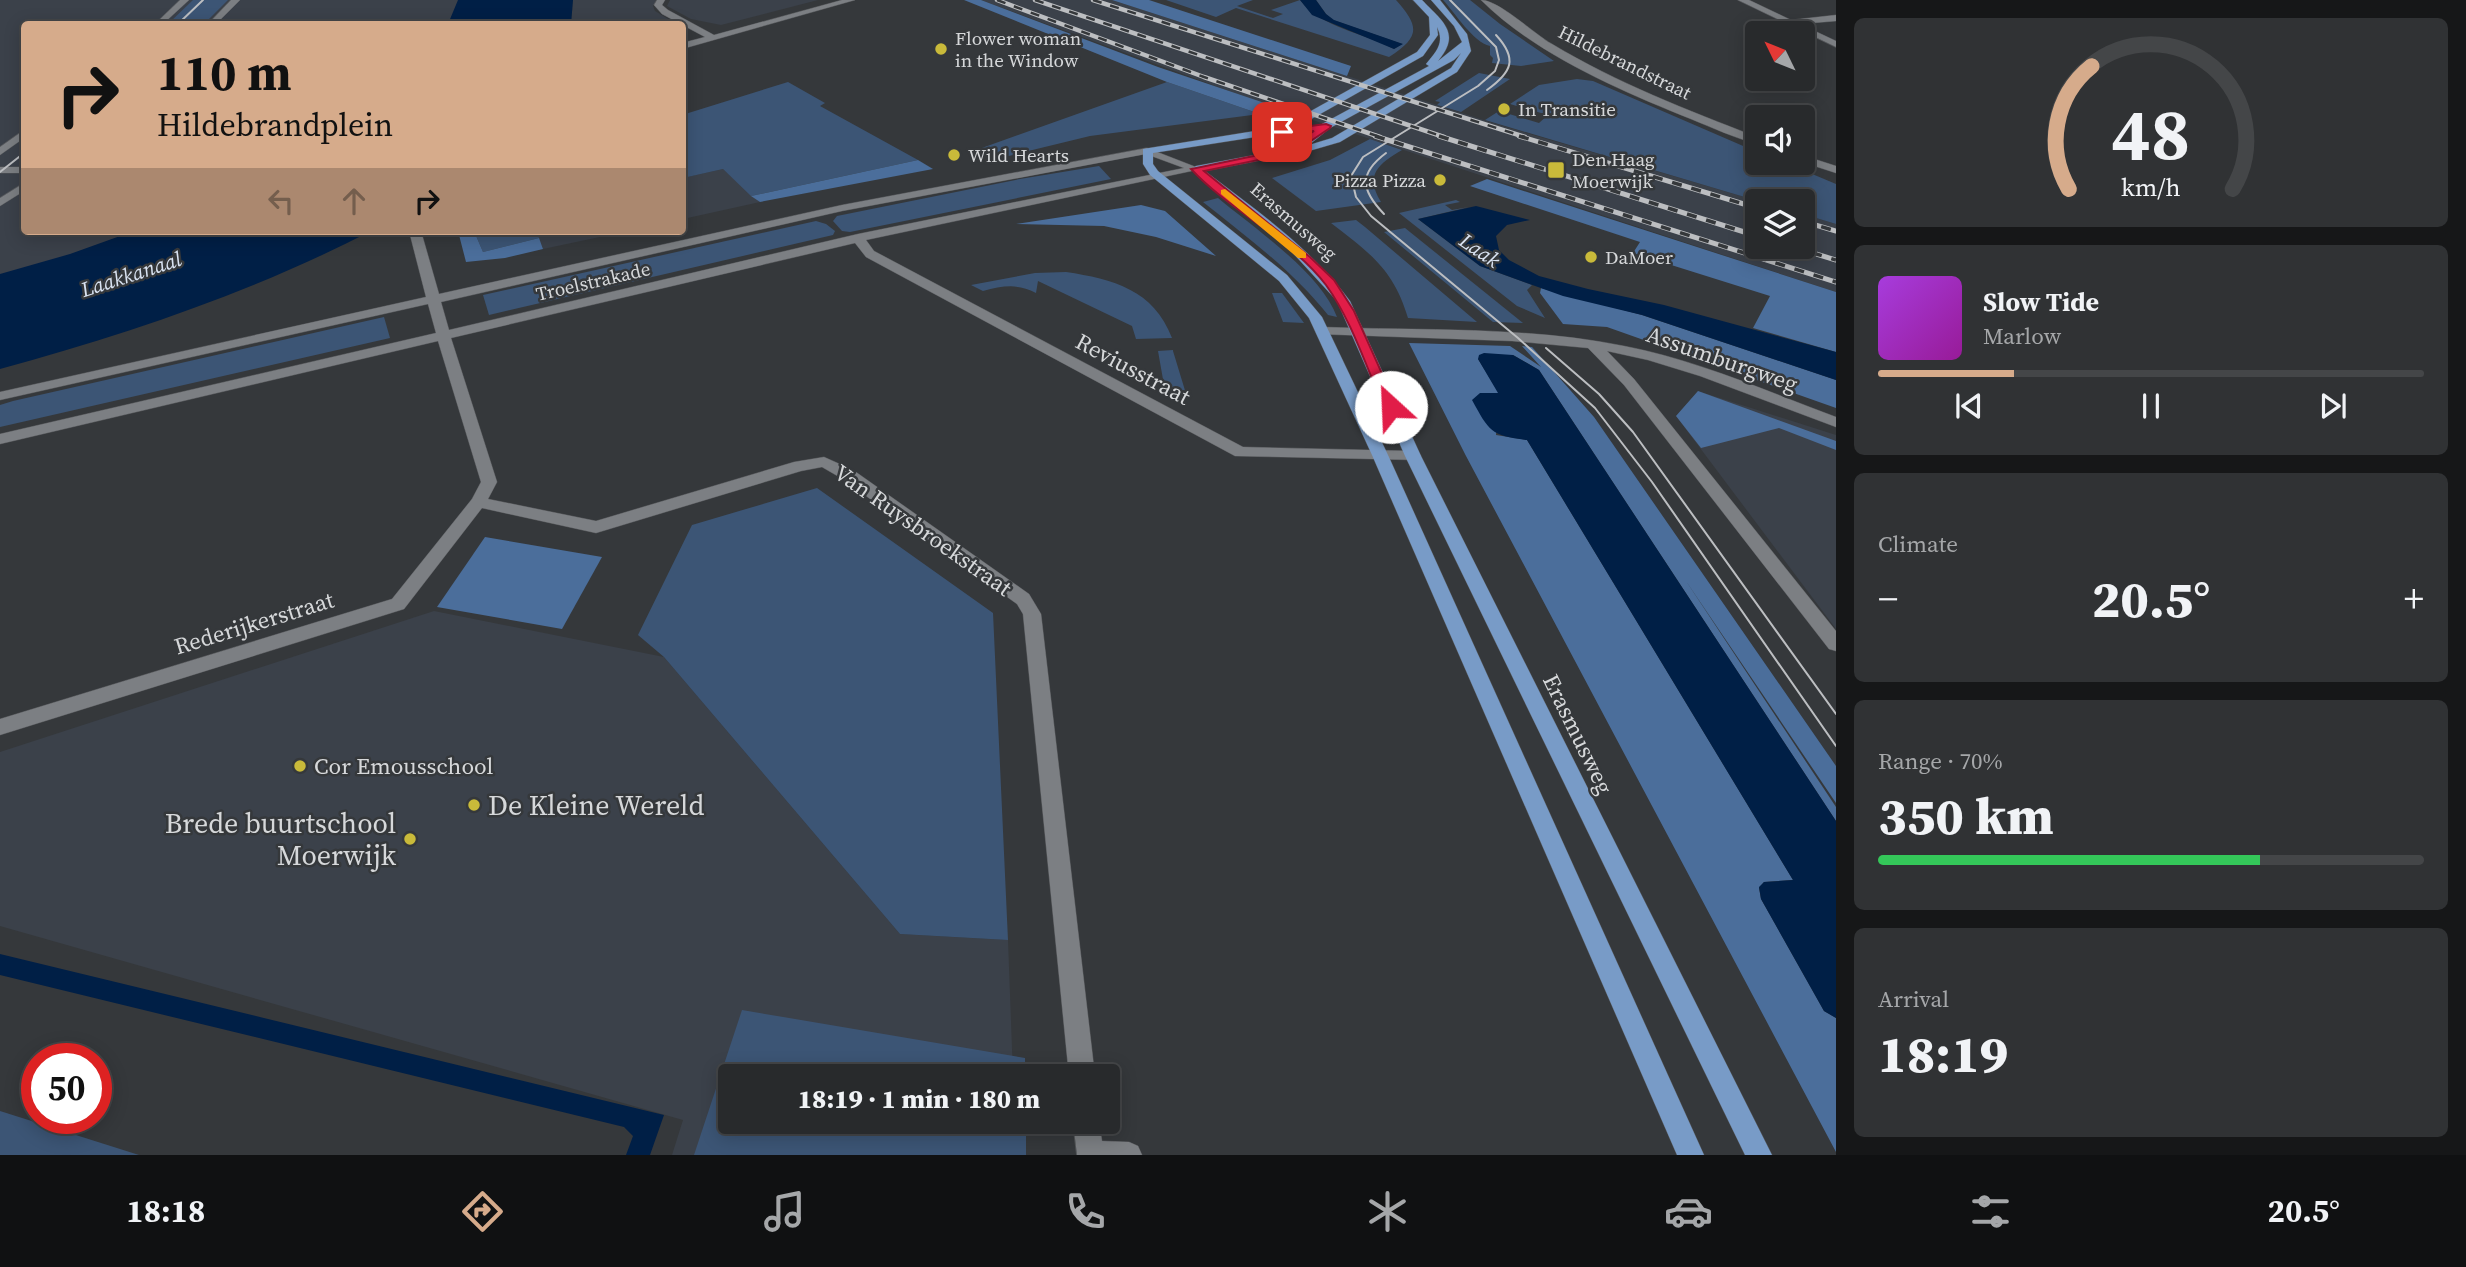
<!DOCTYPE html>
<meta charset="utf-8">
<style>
:root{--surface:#282a2c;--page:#303234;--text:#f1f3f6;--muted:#a5a7a9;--line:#444648;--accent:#d6ab8b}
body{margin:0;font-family:"Source Serif 4",serif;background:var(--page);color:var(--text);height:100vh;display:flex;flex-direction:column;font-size:26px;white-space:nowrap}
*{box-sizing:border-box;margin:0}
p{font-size:23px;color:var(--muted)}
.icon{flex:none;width:38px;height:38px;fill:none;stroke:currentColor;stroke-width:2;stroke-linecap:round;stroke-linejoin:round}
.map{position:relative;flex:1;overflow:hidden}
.side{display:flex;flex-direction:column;gap:18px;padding:18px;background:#161718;width:630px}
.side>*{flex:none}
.banner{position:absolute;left:21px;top:21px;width:665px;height:214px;border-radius:7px;box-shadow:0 4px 18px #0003,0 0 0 2px var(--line);background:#d6ab8b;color:#111;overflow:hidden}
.needle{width:46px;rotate:313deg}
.tools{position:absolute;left:1745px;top:21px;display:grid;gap:14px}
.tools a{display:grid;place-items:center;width:70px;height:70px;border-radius:7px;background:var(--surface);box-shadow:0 4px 18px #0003,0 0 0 2px var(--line);font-size:35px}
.speed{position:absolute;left:21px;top:1043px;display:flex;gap:14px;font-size:35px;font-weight:700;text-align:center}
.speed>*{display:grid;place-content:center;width:91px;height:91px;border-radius:50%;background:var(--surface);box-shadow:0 4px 18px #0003,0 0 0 2px var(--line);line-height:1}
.speed .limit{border:10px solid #d22;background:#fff;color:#111}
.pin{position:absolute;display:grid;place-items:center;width:60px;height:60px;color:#fff;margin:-30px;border-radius:14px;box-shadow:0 4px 10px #0006}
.me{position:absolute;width:77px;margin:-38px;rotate:335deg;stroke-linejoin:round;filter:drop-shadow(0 0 5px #0008)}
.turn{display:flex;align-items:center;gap:24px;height:147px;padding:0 21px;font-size:32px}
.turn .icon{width:91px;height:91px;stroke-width:2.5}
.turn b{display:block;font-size:49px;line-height:60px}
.lanes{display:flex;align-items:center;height:66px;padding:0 21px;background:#0003;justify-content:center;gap:35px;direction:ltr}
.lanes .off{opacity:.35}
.big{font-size:52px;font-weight:800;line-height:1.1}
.side .card{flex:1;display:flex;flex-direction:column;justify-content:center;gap:10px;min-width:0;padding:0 24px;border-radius:10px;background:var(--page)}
.side .dial{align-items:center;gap:0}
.dial svg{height:182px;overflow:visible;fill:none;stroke:var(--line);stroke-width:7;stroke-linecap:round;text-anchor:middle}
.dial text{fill:var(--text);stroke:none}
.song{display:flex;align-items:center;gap:21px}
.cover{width:84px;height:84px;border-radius:10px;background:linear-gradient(135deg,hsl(280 70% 55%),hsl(300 70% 35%))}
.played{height:7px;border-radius:4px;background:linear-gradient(90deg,var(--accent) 25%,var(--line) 25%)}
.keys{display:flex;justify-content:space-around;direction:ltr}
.heat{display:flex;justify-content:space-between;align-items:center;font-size:38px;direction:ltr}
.charge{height:10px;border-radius:5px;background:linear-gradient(90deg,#34c759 70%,var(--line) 0)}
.trip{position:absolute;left:718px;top:1064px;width:402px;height:70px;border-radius:7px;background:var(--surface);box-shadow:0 4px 18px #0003,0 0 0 2px var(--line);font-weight:800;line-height:70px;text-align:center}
.tab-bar{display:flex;height:112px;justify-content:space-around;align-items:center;background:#101112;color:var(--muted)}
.tab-bar .icon{width:49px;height:49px}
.tab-bar .on{color:var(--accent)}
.tab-bar b{font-size:32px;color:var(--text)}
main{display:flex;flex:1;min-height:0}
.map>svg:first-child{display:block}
.built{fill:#3b414a}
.green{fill:#3c5575}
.forest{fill:#4b6e9b}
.water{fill:#001f46}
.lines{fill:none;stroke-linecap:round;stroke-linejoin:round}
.minor-casing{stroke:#545659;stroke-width:1}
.major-casing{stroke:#545659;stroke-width:1}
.minor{fill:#7c7f83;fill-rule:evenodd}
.major{fill:#789bc7;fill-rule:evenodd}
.tram{stroke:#bcbec1;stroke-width:2}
.rail-far1-casing{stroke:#bcbec1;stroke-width:4.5}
.rail-casing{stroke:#bcbec1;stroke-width:5}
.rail-far1{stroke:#35383b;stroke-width:2.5;stroke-dasharray:9;stroke-linecap:butt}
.rail{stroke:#35383b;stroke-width:3.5;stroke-dasharray:10;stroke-linecap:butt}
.route{fill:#e11d48;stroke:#92132f;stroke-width:2}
.slow{fill:#f59e0b}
.poi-dot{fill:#c9ba3a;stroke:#35383b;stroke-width:2.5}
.labels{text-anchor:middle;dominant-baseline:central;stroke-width:5;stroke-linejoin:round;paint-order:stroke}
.far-poi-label{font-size:19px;fill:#d6d8da;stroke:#35383b;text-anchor:start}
.far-street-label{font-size:19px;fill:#d6d8da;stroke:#35383b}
.far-water-label{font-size:21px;font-style:italic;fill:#dae4f3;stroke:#35383b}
.street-label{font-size:23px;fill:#d6d8da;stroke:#35383b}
.poi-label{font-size:23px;fill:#d6d8da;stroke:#35383b;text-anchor:start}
.near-poi-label{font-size:28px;fill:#d6d8da;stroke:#35383b;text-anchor:start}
</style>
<main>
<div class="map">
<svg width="1836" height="1155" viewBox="0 0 1836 1155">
<rect width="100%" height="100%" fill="#35383b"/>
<g class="built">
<polygon points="0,0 548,0 539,24 24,24 24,231 161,231 0,289"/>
<polygon points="573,0 656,0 653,6 655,11 668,19 571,24"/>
<polygon points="670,0 818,0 721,25 691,19 667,6"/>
<polygon points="981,0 1112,0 1496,124 1758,201 1757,247 1802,247 1803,214 1836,224 1836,292 1273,107"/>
<polygon points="723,169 760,202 683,219 682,178"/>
<polygon points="535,231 628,231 543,249"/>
<polygon points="1698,391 1836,435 1836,629 1676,416"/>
<polygon points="434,611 664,657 900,934 1008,940 1013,1076 730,1076 730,1122 1016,1155 672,1155 683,1120 0,926 0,752"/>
</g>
<g class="green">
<polygon points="193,0 228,0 204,24 168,24"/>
<path d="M1166 0H1253L1237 6 1273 18 1283 14 1271 10 1300 0C1323 29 1363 32 1394 49L1402 44 1333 20 1326 14 1316 0H1396C1420 27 1420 37 1389 57L1236 8 1216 17Z"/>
<path d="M1443 0H1470L1500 24 1554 61 1521 66 1492 63 1493 58 1490 55V46C1473 42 1455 13 1443 0Z"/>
<polygon points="1479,73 1510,79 1461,112 1437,105 1440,102 1435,101"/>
<polygon points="1577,79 1593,81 1757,152 1757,163 1786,163 1836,184 1836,224 1803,214 1802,201 1758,201 1485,120 1499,111 1539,123 1548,115 1510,104 1539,85"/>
<polygon points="788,82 825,103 820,106 918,160 751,196 723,169 683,178 682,115"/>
<polygon points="1167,82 1260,114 1090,136 992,160 979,149"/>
<path d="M1370 139 1402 150C1379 164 1364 174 1381 202L1316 211 1272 178 1330 160Z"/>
<polygon points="1099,166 1111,179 850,232 842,231 833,221 837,216 1020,179"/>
<path d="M1218 198C1254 228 1321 273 1337 317L1328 315C1293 271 1247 237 1203 202Z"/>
<polygon points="1456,200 1460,202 1445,205 1452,210 1469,207 1418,219 1480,266 1532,285 1527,290 1545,318 1517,306 1399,213"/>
<path d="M1356 220 1365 227 1477 322 1408 318C1394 270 1370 253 1331 223Z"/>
<polygon points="816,221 826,224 835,231 833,235 489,315 483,295"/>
<polygon points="1405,228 1523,323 1493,322 1384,232"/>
<polygon points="474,231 535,231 539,238 483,252"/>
<path d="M1066 272C1113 279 1154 290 1172 338L1136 339 1132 326 1038 281 1036 293C1017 283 1003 286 983 291L971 285 1035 273Z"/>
<polygon points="1272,293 1282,293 1304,323 1283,322"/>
<polygon points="384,317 390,338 0,427 0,405 13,401"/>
<polygon points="1173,350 1173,351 1187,397 1164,385 1158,351"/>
<polygon points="817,488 993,613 1008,940 900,934 664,657 638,635 692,525"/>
<polygon points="742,1010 1025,1058 1025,1076 730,1076 730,1122 1026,1122 1026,1155 694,1155"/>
<polygon points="0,1111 139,1155 0,1155"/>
</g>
<g class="forest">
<polygon points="964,0 981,0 1158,67 1285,110 1260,114 1167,82"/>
<polygon points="1112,0 1149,0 1351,66 1347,76 1344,75"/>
<polygon points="918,160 933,169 760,202 751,196"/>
<polygon points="1487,179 1836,292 1836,352 1753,328 1770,296 1633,253 1640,242 1470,186"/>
<polygon points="1141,205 1165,211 1216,256 1156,237 1104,226 1016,224"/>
<polygon points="458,231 474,231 483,252 539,238 543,249 505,258 466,262"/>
<polygon points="1541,288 1642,315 1836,380 1836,408 1607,327 1563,324 1540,293"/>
<polygon points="1409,343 1510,346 1541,367 1522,346 1532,347 1594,417 1836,766 1836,803 1686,581 1836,807 1836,821 1539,370 1513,355 1478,359 1499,393 1496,435 1527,440 1793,880 1764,882 1759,888 1761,899 1824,1011 1836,1018 1836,1152 1466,456"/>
<polygon points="1698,391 1836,441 1836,450 1779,428 1701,448 1676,416"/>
<polygon points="485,537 602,557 562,629 437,607"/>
</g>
<g class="water">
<polygon points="458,0 573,0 571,24 448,24"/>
<polygon points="1300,0 1316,0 1326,14 1334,20 1403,44 1394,49 1312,15"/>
<polygon points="1476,206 1530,220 1507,225 1496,236 1499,250 1509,260 1539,276 1588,289 1664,305 1836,352 1836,380 1642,315 1563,296 1480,266 1418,219"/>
<path d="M134 231H371C253 292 127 334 0 369V274L70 254Z"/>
<path d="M1484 353 1513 355 1539 370 1836 821V1018L1824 1011 1761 899 1759 887 1764 882 1793 880 1527 440C1491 436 1489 431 1472 400L1480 393H1498L1478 359 1479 355Z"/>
<polygon points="0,954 664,1115 650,1155 626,1155 633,1136 624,1127 0,975"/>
</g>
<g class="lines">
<g class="minor-casing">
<g id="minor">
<polygon points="180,0 189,0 163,24 155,24"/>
<polygon points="231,0 240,0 216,24 208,24"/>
<polygon points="657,0 665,0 662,5 668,10 714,35 842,0 855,0 682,49 682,43 705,37 662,14 654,5"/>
<path d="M1481 0C1499 0 1534 34 1552 44 1617 83 1687 110 1757 137V144C1735 138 1713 128 1691 119 1621 91 1535 54 1481 0Z"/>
<polygon points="1738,0 1749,0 1791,20 1836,15 1836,21 1800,24 1836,41 1836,47"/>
<polygon points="24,130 24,138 0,155 0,147"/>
<path d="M1147 148 1201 169 866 240 874 251 1243 447 1413 451 1418 452 1421 456 1418 460 1235 456 866 257 855 243 451 338 497 482 488 499 596 521 794 462 824 457 853 470 1029 594 1041 614 1095 1076H1069L1023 614 1017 604 841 478 822 467 801 471 596 533 482 508 404 609 0 735V719L392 599 472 499 481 482 438 341 0 444V434L436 333 428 304 0 400V392L426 297 409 231H421L439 294 842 205ZM1146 154 1184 168 858 234 449 330 441 302 842 211Z"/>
<polygon points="1802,155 1836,166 1836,173 1802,162"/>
<rect x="0" y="167" width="24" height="6"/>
<polygon points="24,183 24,191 0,206 0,198"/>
<path d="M1322 327C1423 331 1525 326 1624 346 1697 360 1766 391 1836 417V427L1700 376 1648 360 1607 351 1634 379 1836 631V651L1829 649 1624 385 1588 348 1512 341 1317 334V328Z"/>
<polygon points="1073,1122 1099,1122 1102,1141 1129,1142 1138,1146 1142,1155 1077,1155"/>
</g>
</g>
<g class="major-casing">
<path id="major" d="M1413 0H1422C1442 21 1462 33 1438 61L1462 42 1454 26 1431 0H1440L1467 34 1471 51 1457 72 1340 142 1309 151 1205 171C1256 210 1311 248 1350 301L1421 456 1772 1155H1745L1405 456 1337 301 1291 251 1191 169 1196 166 1298 147V143L1322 124 1429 66 1426 64C1436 52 1445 43 1437 27L1438 35 1423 56 1299 126 1262 136 1153 153V164L1158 171 1287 275 1322 317 1388 455 1704 1155H1677L1372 455 1309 318 1279 281 1150 175 1143 164V149L1261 130 1291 122 1417 52 1430 35 1429 17ZM1461 53 1451 68 1332 138 1309 145 1330 128 1454 60Z"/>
</g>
<use href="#minor" class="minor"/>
<use href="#major" class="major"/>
<g class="tram">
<polyline points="1450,0 1496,47 1499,60 1495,71 1478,86 1363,157 1351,176 1356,197 1371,216 1518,338 1595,408 1652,482 1836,746"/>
<polyline points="178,24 203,0"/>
<path d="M1487 90C1512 72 1518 59 1496 35"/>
<polyline points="0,172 24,153"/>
<path d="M1384 214C1361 190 1358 174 1386 153"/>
<polyline points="1546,348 1599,394 1633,432 1836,714"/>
</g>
<g class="rail-far1-casing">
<g id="rail-far1">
<polyline points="997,0 1204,77 1380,137"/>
<polyline points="1035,0 1444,137"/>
<polyline points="1093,0 1525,137"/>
</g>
</g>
<g class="rail-casing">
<g id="rail">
<polyline points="1375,136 1836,282"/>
<polyline points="1439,136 1757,236"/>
<polyline points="1519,136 1757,208"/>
<polyline points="1802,221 1836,231"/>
<polyline points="1793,247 1836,260"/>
</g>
</g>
<use href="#rail-far1" class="rail-far1"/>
<use href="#rail" class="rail"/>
</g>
<path class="route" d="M1326 124 1331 126 1330 128 1293 153 1204 171 1310 257 1334 280 1354 311 1397 407 1391 411 1384 407C1366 367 1352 321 1326 285 1291 239 1230 211 1191 169L1287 149 1314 131 1282 135 1278 132 1279 130Z"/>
<polygon class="slow" points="1225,189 1306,253 1306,258 1298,258 1221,194 1221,190"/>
<g class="poi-dot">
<circle cx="941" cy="49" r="7"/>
<circle cx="1504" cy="109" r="7"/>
<circle cx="954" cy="155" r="7"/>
<rect x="1547" y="161" width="18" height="18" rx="3.5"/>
<circle cx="1440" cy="180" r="7"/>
<circle cx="1591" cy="257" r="7"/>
<circle cx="300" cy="766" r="7"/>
<circle cx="474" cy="805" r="7"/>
<circle cx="410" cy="839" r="7"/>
</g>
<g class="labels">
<g class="far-poi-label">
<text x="955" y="38">Flower woman<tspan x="955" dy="22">in the Window</tspan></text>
<text x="1518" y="109">In Transitie</text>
<text x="968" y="155">Wild Hearts</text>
<text x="1572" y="159">Den Haag<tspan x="1572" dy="22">Moerwijk</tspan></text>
<text x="1426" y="180" text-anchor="end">Pizza Pizza</text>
<text x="1605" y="257">DaMoer</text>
</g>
<g class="far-street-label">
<text transform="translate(1625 62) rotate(26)">Hildebrandstraat</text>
<text transform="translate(1294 221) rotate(41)">Erasmusweg</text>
<text transform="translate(593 281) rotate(-13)">Troelstrakade</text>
</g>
<g class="far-water-label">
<text transform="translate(1480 250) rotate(34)">Laak</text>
<text transform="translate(131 274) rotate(-18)">Laakkanaal</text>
</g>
<g class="street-label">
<text transform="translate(1722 359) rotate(19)">Assumburgweg</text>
<text transform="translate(1133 369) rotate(28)">Reviusstraat</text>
<text transform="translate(923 530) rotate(35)">Van Ruysbroekstraat</text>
<text transform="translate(254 623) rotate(-17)">Rederijkerstraat</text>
<text transform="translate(1578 734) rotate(64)">Erasmusweg</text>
</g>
<g class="poi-label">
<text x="314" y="766">Cor Emousschool</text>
</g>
<g class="near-poi-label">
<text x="488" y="805">De Kleine Wereld</text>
<text x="396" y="823" text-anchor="end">Brede buurtschool<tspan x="396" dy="32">Moerwijk</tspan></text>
</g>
</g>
</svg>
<div class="tools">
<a><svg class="needle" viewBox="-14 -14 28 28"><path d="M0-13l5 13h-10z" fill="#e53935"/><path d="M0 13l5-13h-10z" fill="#a5a7a9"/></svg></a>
<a><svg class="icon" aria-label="sound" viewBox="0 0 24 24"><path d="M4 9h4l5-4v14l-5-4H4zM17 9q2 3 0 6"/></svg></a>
<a><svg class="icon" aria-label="layers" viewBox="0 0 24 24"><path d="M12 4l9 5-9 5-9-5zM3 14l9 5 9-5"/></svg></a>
</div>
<div class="speed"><div class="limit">50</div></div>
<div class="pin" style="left:1282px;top:132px;background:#d93025"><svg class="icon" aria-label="arrive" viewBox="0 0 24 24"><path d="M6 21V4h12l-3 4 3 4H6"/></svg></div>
<svg class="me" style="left:1391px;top:407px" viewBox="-20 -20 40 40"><circle r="19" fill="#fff"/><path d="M0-13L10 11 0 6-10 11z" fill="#e11d48"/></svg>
<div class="trip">18:19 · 1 min · 180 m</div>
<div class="banner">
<div class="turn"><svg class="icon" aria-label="right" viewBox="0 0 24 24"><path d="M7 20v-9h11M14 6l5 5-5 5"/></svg><div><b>110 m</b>Hildebrandplein</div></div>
<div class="lanes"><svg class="icon off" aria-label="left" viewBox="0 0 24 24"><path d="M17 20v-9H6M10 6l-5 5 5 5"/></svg><svg class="icon off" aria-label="ahead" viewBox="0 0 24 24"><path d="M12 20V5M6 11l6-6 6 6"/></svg><svg class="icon" aria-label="right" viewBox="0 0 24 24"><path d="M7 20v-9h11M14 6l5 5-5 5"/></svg></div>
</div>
</div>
<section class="side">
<div class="card dial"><svg viewBox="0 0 100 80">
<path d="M14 69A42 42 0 1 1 86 69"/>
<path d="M14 69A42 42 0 0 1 24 15" stroke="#d6ab8b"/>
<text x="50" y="56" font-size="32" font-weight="700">48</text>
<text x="50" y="72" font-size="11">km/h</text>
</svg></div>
<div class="card">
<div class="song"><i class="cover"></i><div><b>Slow Tide</b><p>Marlow</p></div></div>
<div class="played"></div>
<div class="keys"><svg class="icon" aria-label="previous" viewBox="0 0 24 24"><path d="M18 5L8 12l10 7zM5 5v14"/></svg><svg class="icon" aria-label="pause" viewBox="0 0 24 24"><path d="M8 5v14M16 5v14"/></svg><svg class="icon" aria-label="next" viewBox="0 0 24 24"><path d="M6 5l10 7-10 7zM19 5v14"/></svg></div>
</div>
<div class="card"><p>Climate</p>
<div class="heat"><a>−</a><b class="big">20.5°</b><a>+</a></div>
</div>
<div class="card"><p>Range · 70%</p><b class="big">350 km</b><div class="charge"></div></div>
<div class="card"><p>Arrival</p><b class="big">18:19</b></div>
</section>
</main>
<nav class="tab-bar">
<b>18:18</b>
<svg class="icon on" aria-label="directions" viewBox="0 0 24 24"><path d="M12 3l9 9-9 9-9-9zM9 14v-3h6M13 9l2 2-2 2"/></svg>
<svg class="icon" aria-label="music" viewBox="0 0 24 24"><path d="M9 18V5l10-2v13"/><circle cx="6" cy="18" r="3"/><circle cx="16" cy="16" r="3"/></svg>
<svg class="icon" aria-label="phone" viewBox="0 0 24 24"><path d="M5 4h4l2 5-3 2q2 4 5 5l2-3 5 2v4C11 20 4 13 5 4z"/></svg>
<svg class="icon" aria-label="climate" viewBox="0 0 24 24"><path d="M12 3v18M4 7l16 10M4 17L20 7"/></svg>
<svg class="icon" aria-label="car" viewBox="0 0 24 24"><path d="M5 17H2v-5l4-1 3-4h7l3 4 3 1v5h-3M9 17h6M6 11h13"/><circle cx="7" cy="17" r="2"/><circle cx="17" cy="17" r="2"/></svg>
<svg class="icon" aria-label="filters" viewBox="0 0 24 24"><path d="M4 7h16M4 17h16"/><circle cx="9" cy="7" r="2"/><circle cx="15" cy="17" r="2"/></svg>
<b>20.5°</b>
</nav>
